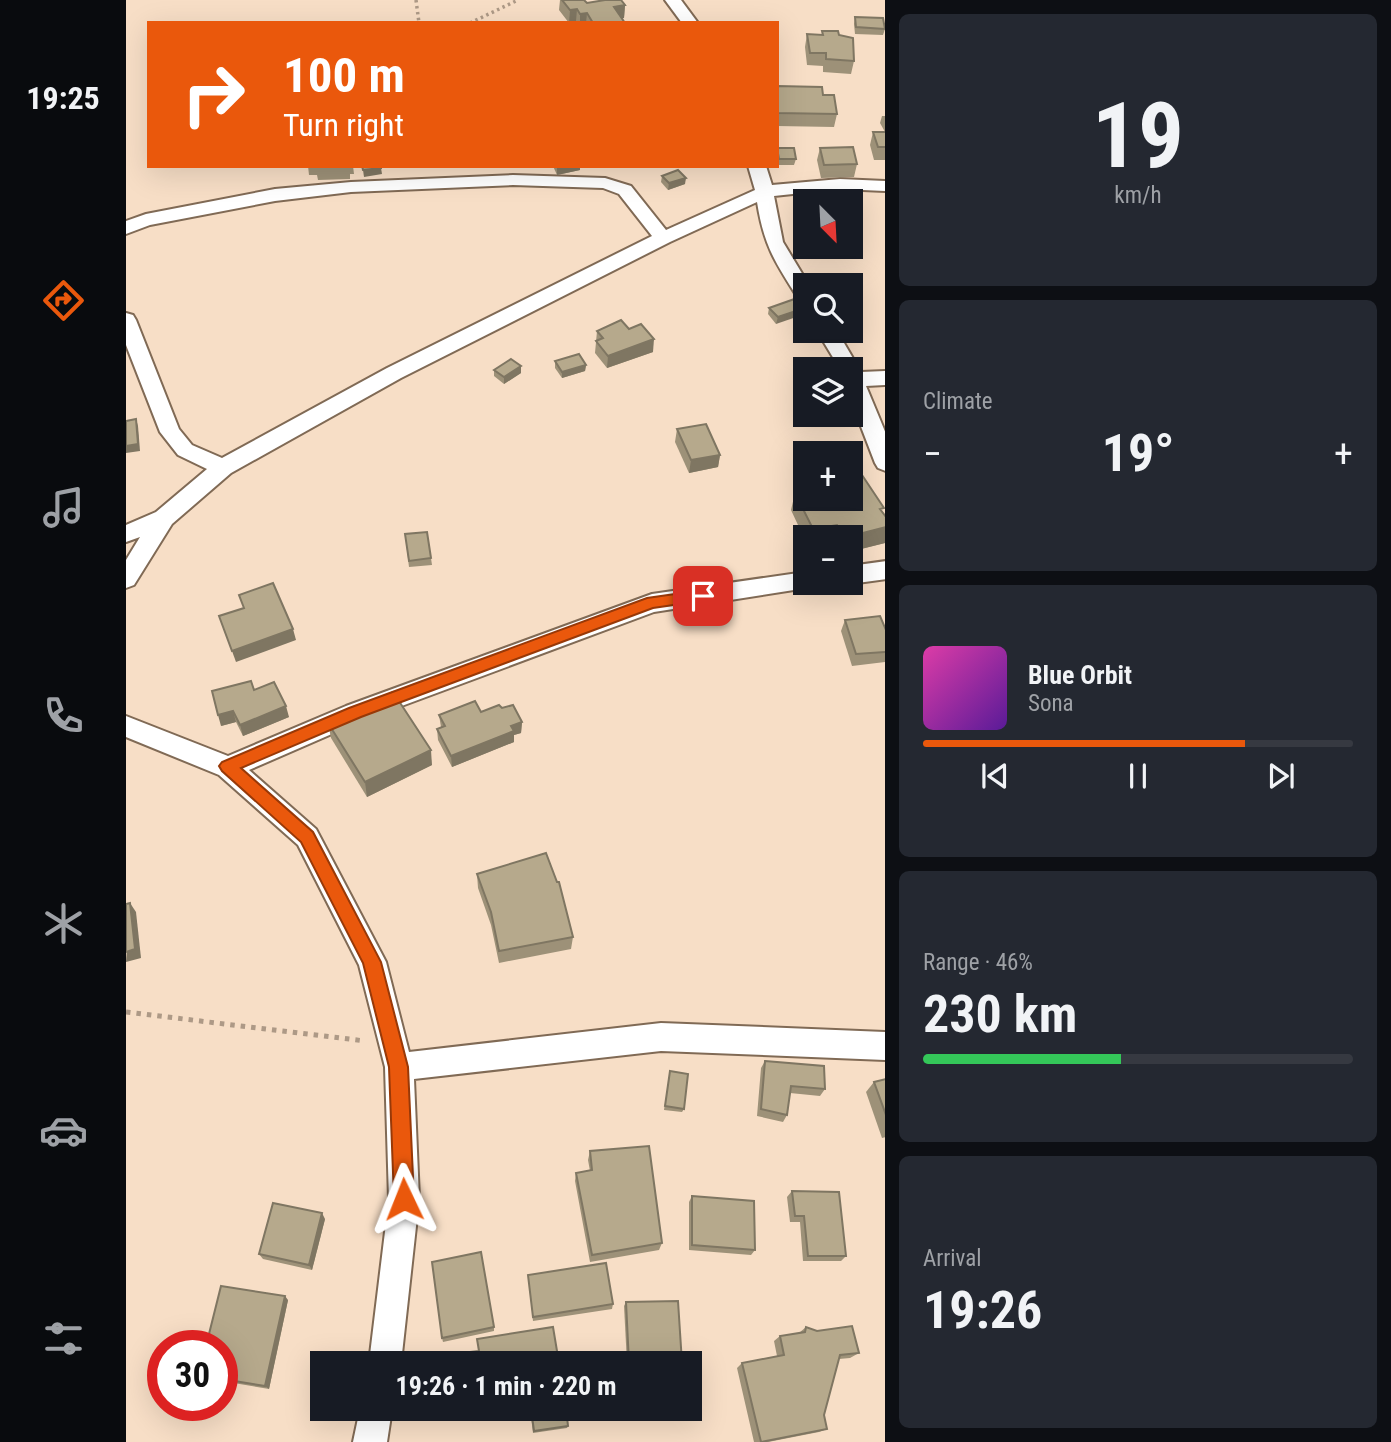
<!DOCTYPE html>
<meta charset="utf-8">
<style>
:root{--surface:#171b24;--page:#242831;--text:#f1f3f6;--muted:#9ea1a6;--line:#363941;--accent:#ea580c}
body{margin:0;font-family:"Roboto Condensed",sans-serif;background:var(--page);color:var(--text);height:100vh;display:flex;flex-direction:column;font-size:26px;white-space:nowrap}
*{box-sizing:border-box;margin:0}
p{font-size:23px;color:var(--muted)}
.icon{flex:none;width:38px;height:38px;fill:none;stroke:currentColor;stroke-width:2;stroke-linecap:round;stroke-linejoin:round}
.map{position:relative;flex:1;overflow:hidden}
.details{display:flex;flex-direction:column;gap:14px;padding:14px;background:#0d0f14;width:506px}
.details>*{flex:none}
.top-card{position:absolute;left:21px;top:21px;width:632px;height:147px;border-radius:0px;box-shadow:0 7px 28px #0002;background:#ea580c;color:#fff;overflow:hidden}
.needle{width:46px;rotate:156deg}
.buttons{position:absolute;left:667px;top:189px;display:grid;gap:14px}
.buttons a{display:grid;place-items:center;width:70px;height:70px;border-radius:0px;background:var(--surface);box-shadow:0 7px 28px #0002;font-size:35px}
.speed{position:absolute;left:21px;top:1330px;display:flex;gap:14px;font-size:35px;font-weight:700;text-align:center}
.speed>*{display:grid;place-content:center;width:91px;height:91px;border-radius:50%;background:var(--surface);box-shadow:0 7px 28px #0002;line-height:1}
.speed .limit{border:10px solid #d22;background:#fff;color:#111}
.pin{position:absolute;display:grid;place-items:center;width:60px;height:60px;color:#fff;margin:-30px;border-radius:14px;box-shadow:0 4px 10px #0006}
.me{position:absolute;width:77px;margin:-38px;rotate:358deg;stroke-linejoin:round;filter:drop-shadow(0 0 5px #0008)}
.turn{display:flex;align-items:center;gap:24px;height:147px;padding:0 21px;font-size:32px}
.turn .icon{width:91px;height:91px;stroke-width:2.5}
.turn b{display:block;font-size:49px;line-height:60px}
.big{font-size:52px;font-weight:700;line-height:1.1}
.details .widget{flex:1;display:flex;flex-direction:column;justify-content:center;gap:10px;min-width:0;padding:0 24px;border-radius:10px;background:var(--page)}
.details .dial{align-items:center;gap:0}
.dial b{font-size:91px;line-height:1}
.song{display:flex;align-items:center;gap:21px}
.cover{width:84px;height:84px;border-radius:10px;background:linear-gradient(135deg,hsl(320 70% 55%),hsl(270 70% 35%))}
.played{height:7px;border-radius:4px;background:linear-gradient(90deg,var(--accent) 75%,var(--line) 75%)}
.keys{display:flex;justify-content:space-around;direction:ltr}
.heat{display:flex;justify-content:space-between;align-items:center;font-size:38px;direction:ltr}
.charge{height:10px;border-radius:5px;background:linear-gradient(90deg,#34c759 46%,var(--line) 0)}
.trip{position:absolute;left:184px;top:1351px;width:392px;height:70px;border-radius:0px;background:var(--surface);box-shadow:0 7px 28px #0002;font-weight:700;line-height:70px;text-align:center}
main{display:flex;flex:1;min-height:0}
.tab-bar{display:flex;flex-direction:column;width:126px;justify-content:space-around;align-items:center;background:#090b0e;color:var(--muted)}
.tab-bar .icon{width:49px;height:49px}
.tab-bar .current{color:var(--accent)}
.tab-bar b{font-size:32px;color:var(--text)}
.map>svg:first-child{display:block}
.lines{fill:none;stroke-linecap:round;stroke-linejoin:round}
.minor-casing{stroke:#806a55;stroke-width:4}
.path-far1{stroke:#ad9986;stroke-width:3.5;stroke-dasharray:2.5 3.5;stroke-linecap:butt}
.path{stroke:#ad9986;stroke-width:5;stroke-dasharray:4.5 6;stroke-linecap:butt}
.minor{fill:#fff;fill-rule:evenodd}
.wall{fill:#9d9178}
.shaded-wall{fill:#7f7662}
.building{fill:#b6a98c;stroke:#7f7662;stroke-width:2}
.route{fill:#ea580c;stroke:#983908;stroke-width:2}
</style>
<main>
<nav class="tab-bar">
<b>19:25</b>
<svg class="icon current" aria-label="directions" viewBox="0 0 24 24"><path d="M12 3l9 9-9 9-9-9zM9 14v-3h6M13 9l2 2-2 2"/></svg>
<svg class="icon" aria-label="music" viewBox="0 0 24 24"><path d="M9 18V5l10-2v13"/><circle cx="6" cy="18" r="3"/><circle cx="16" cy="16" r="3"/></svg>
<svg class="icon" aria-label="phone" viewBox="0 0 24 24"><path d="M5 4h4l2 5-3 2q2 4 5 5l2-3 5 2v4C11 20 4 13 5 4z"/></svg>
<svg class="icon" aria-label="climate" viewBox="0 0 24 24"><path d="M12 3v18M4 7l16 10M4 17L20 7"/></svg>
<svg class="icon" aria-label="car" viewBox="0 0 24 24"><path d="M5 17H2v-5l4-1 3-4h7l3 4 3 1v5h-3M9 17h6M6 11h13"/><circle cx="7" cy="17" r="2"/><circle cx="17" cy="17" r="2"/></svg>
<svg class="icon" aria-label="filters" viewBox="0 0 24 24"><path d="M4 7h16M4 17h16"/><circle cx="9" cy="7" r="2"/><circle cx="15" cy="17" r="2"/></svg>
</nav>
<div class="map">
<svg width="760" height="1442" viewBox="0 0 760 1442">
<rect width="100%" height="100%" fill="#f7dec6"/>
<g class="lines">
<g class="minor-casing">
<g id="minor">
<polygon points="539,0 555,0 572,23 556,23"/>
<path d="M622 166H640L646 185 714 179 760 181V191L714 189 648 196 657 242 683 285H679V300L672 298C649 262 638 246 631 202L544 242 275 378 105 473 46 524 8 585 0 588V560L14 537 0 542V525L30 512 81 469 52 455 34 432 0 345V313L7 315 10 320 53 429 66 445 96 458 261 368 526 236 493 194 477 188 387 185 225 192 149 201 24 225 0 234V221L20 214 149 189 225 182 387 175 479 178 505 186 540 230 629 190Z"/>
<polygon points="691,331 711,331 735,372 760,371 760,385 740,386 760,434 760,471 752,468 749,463 724,398 724,369 714,369"/>
<polygon points="760,561 760,579 724,584 721,583 724,583 724,566"/>
<polygon points="679,572 679,583 689,583 687,587 528,612 238,720 123,770 190,829 260,962 283,1052 535,1023 760,1032 760,1060 535,1051 288,1079 293,1199 275,1363 243,1363 263,1199 259,1067 233,965 172,845 93,775 0,737 0,716 102,756 220,706 526,594"/>
<polygon points="234,1409 266,1409 261,1442 227,1442"/>
</g>
</g>
<g class="path-far1">
<polyline points="290,0 293,23"/>
<polyline points="344,23 392,0"/>
</g>
<polyline class="path" points="0,1012 239,1041"/>
<use href="#minor" class="minor"/>
</g>
<g class="wall">
<polygon points="434,0 458,0 461,3 499,5 498,18 496,18 499,23 451,23 450,21 443,23 433,10"/>
<polygon points="729,17 759,29 757,35 729,34 728,24"/>
<polygon points="696,31 713,35 728,61 725,74 697,72 697,66 681,65 679,47 681,34 696,35"/>
<polygon points="651,86 697,95 711,114 708,127 651,126"/>
<polygon points="756,116 760,116 760,160 748,160 744,145 747,132 759,132 754,123"/>
<polygon points="651,148 670,159 668,165 651,165"/>
<polygon points="694,148 731,164 728,177 695,178 691,160"/>
<polygon points="182,166 227,166 228,174 224,174 224,179 192,180 191,175 183,175"/>
<polygon points="427,166 454,166 454,170 431,175"/>
<polygon points="536,176 559,184 542,190 535,182"/>
<polygon points="677,296 650,324 642,314 643,308"/>
<polygon points="471,331 527,352 481,368 469,353"/>
<polygon points="429,361 460,365 459,371 436,378 429,368"/>
<polygon points="368,370 395,373 378,384 368,376"/>
<polygon points="551,429 594,455 592,467 563,473 549,442"/>
<polygon points="669,493 756,513 760,517 759,543 727,551 724,546 724,537 679,537 679,540 665,510"/>
<polygon points="301,532 306,565 283,567 279,534"/>
<polygon points="719,620 760,630 760,662 726,666 715,631"/>
<polygon points="128,690 163,717 117,736 110,722 95,726"/>
<polygon points="376,708 396,722 395,733 388,735 388,742 326,767 312,740 311,729 315,727 313,715 355,712"/>
<polygon points="202,723 306,765 241,797 205,738"/>
<polygon points="351,874 447,937 445,949 373,963 365,925 352,888"/>
<polygon points="639,1061 699,1089 694,1096 664,1093 661,1115 657,1122 631,1116 635,1068"/>
<polygon points="544,1071 558,1109 556,1112 538,1110"/>
<polygon points="760,1079 760,1137 756,1138 740,1092 748,1082"/>
<polygon points="464,1151 536,1243 533,1250 464,1262 449,1181 450,1173 464,1171 462,1160"/>
<polygon points="666,1191 720,1256 715,1261 677,1261 674,1222 664,1222 661,1197"/>
<polygon points="566,1196 629,1250 625,1255 563,1250 563,1202"/>
<polygon points="199,1219 186,1270 137,1259 133,1254"/>
<polygon points="402,1275 487,1304 486,1309 407,1321"/>
<polygon points="162,1300 143,1389 96,1381 96,1346"/>
<polygon points="500,1302 556,1363 501,1363 498,1306"/>
<polygon points="368,1327 368,1331 317,1342 316,1338"/>
<polygon points="680,1327 733,1353 724,1358 713,1359 698,1415 701,1429 693,1432 642,1442 628,1442 611,1368 616,1363 651,1356 648,1341 654,1336 673,1333"/>
<polygon points="404,1409 440,1409 442,1426 441,1428 407,1433"/>
</g>
<g class="shaded-wall">
<polygon points="499,5 498,18 487,20 488,7"/>
<polygon points="451,9 450,21 443,23 444,10"/>
<polygon points="461,13 460,23 454,23 454,14"/>
<polygon points="431,166 454,166 454,170 431,175"/>
<polygon points="255,168 256,174 238,177 237,170"/>
<polygon points="560,178 559,184 542,190 543,183"/>
<polygon points="679,308 679,314 650,324 652,317"/>
<polygon points="528,339 527,352 481,368 482,356"/>
<polygon points="460,365 459,371 436,378 436,372"/>
<polygon points="395,366 395,373 378,384 378,377"/>
<polygon points="10,419 12,426 14,451 0,453 0,446"/>
<polygon points="594,455 592,467 563,473 565,460"/>
<polygon points="711,525 707,537 685,537 687,529"/>
<polygon points="760,527 759,543 727,551 733,534"/>
<polygon points="730,529 725,546 724,537 713,537 715,532"/>
<polygon points="167,629 170,640 110,662 106,651"/>
<polygon points="160,706 163,717 117,736 114,725"/>
<polygon points="107,711 110,722 95,726 92,715"/>
<polygon points="396,722 395,733 388,735 388,742 326,767 325,756 385,726"/>
<polygon points="305,750 306,765 241,797 239,782"/>
<polygon points="4,903 10,912 15,958 0,962"/>
<polygon points="196,1213 199,1219 186,1270 183,1265"/>
<polygon points="159,1296 162,1300 143,1389 139,1386"/>
</g>
<g class="building">
<polygon points="436,0 458,0 461,3 479,0 495,0 499,5 488,7 499,23 467,23 461,13 454,14 451,9 444,10"/>
<polygon points="729,17 757,18 759,29 730,27"/>
<polygon points="696,31 712,31 713,35 727,38 728,61 700,59 700,53 684,53 681,34 697,35"/>
<polygon points="651,86 696,87 697,95 708,95 711,114 651,113"/>
<polygon points="747,132 760,132 760,147 752,147"/>
<polygon points="727,147 731,164 698,165 694,148"/>
<polygon points="651,148 668,148 670,159 653,159"/>
<polygon points="236,166 255,166 255,168 237,170"/>
<polygon points="552,170 560,178 543,183 536,176"/>
<polygon points="677,296 679,298 679,308 652,317 643,308"/>
<polygon points="495,320 503,329 515,324 528,339 482,356 470,341 477,338 471,331"/>
<polygon points="453,354 460,365 436,372 429,361"/>
<polygon points="385,359 395,366 378,377 368,370"/>
<polygon points="10,419 12,444 0,446 0,421"/>
<polygon points="580,424 594,455 565,460 551,429"/>
<polygon points="736,475 758,508 754,509 760,517 760,527 733,534 730,529 715,532 711,525 687,529 669,493 679,491 679,499 724,499 724,478"/>
<polygon points="301,532 305,558 283,561 279,534"/>
<polygon points="147,583 167,629 106,651 93,616 118,608 113,595"/>
<polygon points="754,616 760,630 760,652 730,654 719,620"/>
<polygon points="125,681 128,690 148,682 160,706 114,725 107,711 92,715 86,691"/>
<polygon points="267,692 305,750 239,782 202,723"/>
<polygon points="349,701 355,712 373,705 376,708 387,705 396,722 385,726 388,731 325,756 311,729 319,726 313,715"/>
<polygon points="420,853 431,882 433,882 447,937 373,951 365,912 351,874"/>
<polygon points="4,903 9,949 0,952 0,904"/>
<polygon points="639,1061 698,1066 699,1089 665,1086 661,1115 635,1109"/>
<polygon points="544,1071 562,1074 558,1109 539,1106"/>
<polygon points="760,1079 760,1115 748,1082"/>
<polygon points="523,1146 536,1243 466,1255 450,1173 466,1170 464,1151"/>
<polygon points="666,1191 713,1192 720,1256 682,1256 678,1216 669,1216"/>
<polygon points="566,1196 628,1201 629,1250 566,1245"/>
<polygon points="147,1203 196,1213 183,1265 133,1254"/>
<polygon points="355,1252 368,1327 316,1338 306,1262"/>
<polygon points="480,1263 487,1304 407,1317 402,1275"/>
<polygon points="95,1286 159,1296 139,1386 96,1379 96,1346 80,1346"/>
<polygon points="552,1301 556,1363 503,1363 500,1302"/>
<polygon points="726,1326 733,1353 714,1355 698,1415 701,1429 635,1442 616,1363 658,1355 654,1336 679,1332 680,1327 691,1331"/>
<polygon points="427,1327 433,1363 337,1363 336,1353 353,1351 351,1339"/>
<polygon points="405,1409 440,1409 442,1426 408,1431"/>
</g>
<polygon class="route" points="577,590 582,591 584,596 582,600 527,608 235,717 115,768 187,832 255,962 282,1067 288,1199 285,1206 278,1209 271,1206 268,1199 263,1067 237,963 175,842 96,771 93,766 96,762 223,708 521,598"/>
</svg>
<div class="buttons">
<a><svg class="needle" viewBox="-14 -14 28 28"><path d="M0-13l5 13h-10z" fill="#e53935"/><path d="M0 13l5-13h-10z" fill="#9ea1a6"/></svg></a>
<a><svg class="icon" aria-label="search" viewBox="0 0 24 24"><circle cx="10" cy="10" r="6"/><path d="M15 15l6 6"/></svg></a>
<a><svg class="icon" aria-label="layers" viewBox="0 0 24 24"><path d="M12 4l9 5-9 5-9-5zM3 14l9 5 9-5"/></svg></a>
<a>+</a>
<a>−</a>
</div>
<div class="speed"><div class="limit">30</div></div>
<div class="pin" style="left:577px;top:596px;background:#d93025"><svg class="icon" aria-label="arrive" viewBox="0 0 24 24"><path d="M6 21V4h12l-3 4 3 4H6"/></svg></div>
<svg class="me" style="left:278px;top:1199px" viewBox="-20 -20 40 40"><path d="M0-17L14 15 0 8-14 15z" fill="#ea580c" stroke="#fff" stroke-width="4"/></svg>
<div class="trip">19:26 · 1 min · 220 m</div>
<div class="top-card">
<div class="turn"><svg class="icon" aria-label="right" viewBox="0 0 24 24"><path d="M7 20v-9h11M14 6l5 5-5 5"/></svg><div><b>100 m</b>Turn right</div></div>
</div>
</div>
<section class="details">
<div class="widget dial"><b>19</b><p>km/h</p></div>
<div class="widget"><p>Climate</p>
<div class="heat"><a>−</a><b class="big">19°</b><a>+</a></div>
</div>
<div class="widget">
<div class="song"><i class="cover"></i><div><b>Blue Orbit</b><p>Sona</p></div></div>
<div class="played"></div>
<div class="keys"><svg class="icon" aria-label="previous" viewBox="0 0 24 24"><path d="M18 5L8 12l10 7zM5 5v14"/></svg><svg class="icon" aria-label="pause" viewBox="0 0 24 24"><path d="M8 5v14M16 5v14"/></svg><svg class="icon" aria-label="next" viewBox="0 0 24 24"><path d="M6 5l10 7-10 7zM19 5v14"/></svg></div>
</div>
<div class="widget"><p>Range · 46%</p><b class="big">230 km</b><div class="charge"></div></div>
<div class="widget"><p>Arrival</p><b class="big">19:26</b></div>
</section>
</main>
